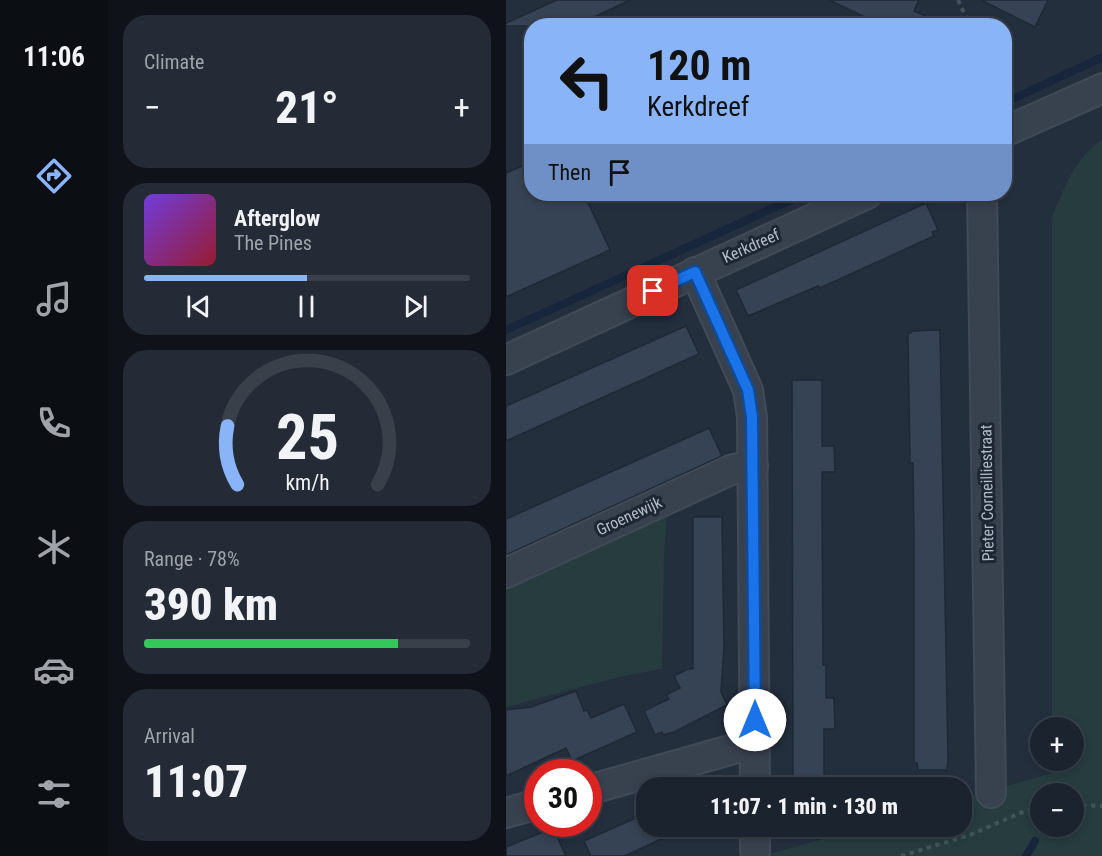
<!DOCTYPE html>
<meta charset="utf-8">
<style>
:root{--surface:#1b232e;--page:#242b36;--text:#f1f3f6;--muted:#a0a4aa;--line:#39404a;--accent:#8ab4f8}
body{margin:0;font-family:"Roboto Condensed",sans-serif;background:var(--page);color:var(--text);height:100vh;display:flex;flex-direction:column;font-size:22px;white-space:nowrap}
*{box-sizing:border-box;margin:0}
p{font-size:20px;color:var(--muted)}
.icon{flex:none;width:33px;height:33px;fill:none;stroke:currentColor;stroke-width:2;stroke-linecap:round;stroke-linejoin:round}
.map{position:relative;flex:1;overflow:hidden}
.sheet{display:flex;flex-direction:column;gap:15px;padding:15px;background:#0f1319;width:398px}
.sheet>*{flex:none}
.hud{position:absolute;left:18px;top:18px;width:488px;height:183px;border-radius:24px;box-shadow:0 3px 9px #0003,0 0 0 2px var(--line);background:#8ab4f8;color:#111;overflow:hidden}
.controls{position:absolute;left:524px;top:717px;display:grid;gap:12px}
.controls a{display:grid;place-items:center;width:54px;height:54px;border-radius:50%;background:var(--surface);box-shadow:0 3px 9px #0003,0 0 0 2px var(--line);font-size:30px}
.speed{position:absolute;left:18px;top:759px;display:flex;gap:12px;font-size:30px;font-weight:700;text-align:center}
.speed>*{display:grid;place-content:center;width:78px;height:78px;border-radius:50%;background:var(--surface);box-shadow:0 3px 9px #0003,0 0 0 2px var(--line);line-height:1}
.speed .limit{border:9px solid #d22;background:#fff;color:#111}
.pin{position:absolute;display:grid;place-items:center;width:51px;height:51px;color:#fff;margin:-26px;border-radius:12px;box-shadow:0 3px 9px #0006}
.me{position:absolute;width:66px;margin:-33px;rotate:0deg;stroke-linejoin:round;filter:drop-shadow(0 0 4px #0008)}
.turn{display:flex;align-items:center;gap:21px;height:126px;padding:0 24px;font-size:27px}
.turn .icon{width:78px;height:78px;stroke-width:2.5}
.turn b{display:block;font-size:42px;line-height:51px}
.then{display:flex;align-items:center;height:57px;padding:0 24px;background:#0003;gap:12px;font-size:22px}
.big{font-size:45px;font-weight:800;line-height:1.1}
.sheet .card{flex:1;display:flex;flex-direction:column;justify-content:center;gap:9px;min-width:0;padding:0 21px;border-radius:24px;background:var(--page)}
.sheet .dial{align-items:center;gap:0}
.dial svg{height:156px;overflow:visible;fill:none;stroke:var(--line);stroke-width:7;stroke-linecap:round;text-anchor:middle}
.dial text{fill:var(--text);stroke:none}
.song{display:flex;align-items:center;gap:18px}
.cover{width:72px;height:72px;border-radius:9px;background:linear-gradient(135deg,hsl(260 70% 55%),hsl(350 70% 35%))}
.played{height:6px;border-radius:3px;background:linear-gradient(90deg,var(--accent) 50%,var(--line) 50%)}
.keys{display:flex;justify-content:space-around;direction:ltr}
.heat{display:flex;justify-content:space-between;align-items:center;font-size:33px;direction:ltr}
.charge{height:9px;border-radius:4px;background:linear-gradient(90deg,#34c759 78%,var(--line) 0)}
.trip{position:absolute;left:130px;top:777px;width:336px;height:60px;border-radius:24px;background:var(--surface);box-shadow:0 3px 9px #0003,0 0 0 2px var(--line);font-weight:800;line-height:60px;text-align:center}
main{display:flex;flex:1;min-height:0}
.tab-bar{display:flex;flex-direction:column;width:108px;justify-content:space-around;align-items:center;background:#0b0e12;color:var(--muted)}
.tab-bar .icon{width:42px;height:42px}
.tab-bar .on{color:var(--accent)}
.tab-bar b{font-size:27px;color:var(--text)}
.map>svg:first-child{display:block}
.green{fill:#263c3f;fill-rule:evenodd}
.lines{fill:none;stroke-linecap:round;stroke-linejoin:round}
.stream{stroke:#17263c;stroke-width:8}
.building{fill:#364354;stroke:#1f2835;stroke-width:1.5}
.minor-casing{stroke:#414a57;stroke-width:32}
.path{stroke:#3f5557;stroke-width:4;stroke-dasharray:4.5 4.5;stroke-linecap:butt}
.minor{stroke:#38414e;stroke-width:28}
.route-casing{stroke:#114b97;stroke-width:15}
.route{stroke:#1a73e8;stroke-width:10}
.labels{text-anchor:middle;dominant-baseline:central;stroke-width:6;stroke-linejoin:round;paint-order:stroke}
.street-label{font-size:16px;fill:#b4bcc9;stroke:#1d2633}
</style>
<main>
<nav class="tab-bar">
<b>11:06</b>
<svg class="icon on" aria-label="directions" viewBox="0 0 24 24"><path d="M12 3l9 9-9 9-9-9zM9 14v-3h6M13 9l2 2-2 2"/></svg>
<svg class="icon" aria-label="music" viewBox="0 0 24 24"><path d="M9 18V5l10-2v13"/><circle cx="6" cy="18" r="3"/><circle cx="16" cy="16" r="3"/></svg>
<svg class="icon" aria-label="phone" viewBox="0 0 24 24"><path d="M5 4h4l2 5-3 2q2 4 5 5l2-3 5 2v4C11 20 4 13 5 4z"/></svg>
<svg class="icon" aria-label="climate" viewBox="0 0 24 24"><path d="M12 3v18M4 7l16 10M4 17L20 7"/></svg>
<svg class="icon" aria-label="car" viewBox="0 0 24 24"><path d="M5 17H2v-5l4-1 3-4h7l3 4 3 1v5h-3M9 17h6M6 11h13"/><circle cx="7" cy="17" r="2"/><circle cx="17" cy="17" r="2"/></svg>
<svg class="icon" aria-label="filters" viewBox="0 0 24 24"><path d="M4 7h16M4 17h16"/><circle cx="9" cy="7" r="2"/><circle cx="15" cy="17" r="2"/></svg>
</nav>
<section class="sheet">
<div class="card"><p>Climate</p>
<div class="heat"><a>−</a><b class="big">21°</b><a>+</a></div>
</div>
<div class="card">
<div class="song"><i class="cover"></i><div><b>Afterglow</b><p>The Pines</p></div></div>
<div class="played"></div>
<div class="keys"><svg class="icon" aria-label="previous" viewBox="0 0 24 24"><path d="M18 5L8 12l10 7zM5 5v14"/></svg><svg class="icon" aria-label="pause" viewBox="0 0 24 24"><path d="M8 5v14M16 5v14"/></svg><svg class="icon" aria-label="next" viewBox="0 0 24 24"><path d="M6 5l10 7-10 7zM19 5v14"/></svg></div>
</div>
<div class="card dial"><svg viewBox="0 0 100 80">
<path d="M14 69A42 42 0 1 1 86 69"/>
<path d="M14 69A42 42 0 0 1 9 39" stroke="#8ab4f8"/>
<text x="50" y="56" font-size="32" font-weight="700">25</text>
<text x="50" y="72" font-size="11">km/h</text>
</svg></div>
<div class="card"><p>Range · 78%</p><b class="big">390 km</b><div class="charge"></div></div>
<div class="card"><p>Arrival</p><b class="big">11:07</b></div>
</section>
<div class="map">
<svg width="597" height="856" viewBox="0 0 597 856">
<rect width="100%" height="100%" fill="#242f3e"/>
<g class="green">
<path d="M596 140V856H256L360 827 456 826V799L546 773V761L567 760V728L546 727V218C556 191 571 155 596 140ZM534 794H567V826H534Z"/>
<polygon points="161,515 158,555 156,669 117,676 0,707 0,587"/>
</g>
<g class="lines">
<g class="stream">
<polyline points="498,103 597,57"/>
<polyline points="0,330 298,194"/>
<polyline points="520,856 529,841"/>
</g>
</g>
<g class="building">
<polygon points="51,0 124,0 69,26 0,26 0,23"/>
<polygon points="323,0 413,0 408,11 441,26 378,26"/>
<polygon points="475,0 542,0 529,27"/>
<polygon points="26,162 26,194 78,194 104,250 0,297 0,173"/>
<polygon points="420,203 432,230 426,232 428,236 314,288 312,286 242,316 230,290"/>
<polygon points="180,326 193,354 0,441 0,406"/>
<polygon points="434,330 442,759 441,770 412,770 411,763 408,763 408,546 407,463 404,463 402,333 405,333 405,331"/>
<polygon points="286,380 316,380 316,446 328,446 329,472 316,472 317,665 320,665 320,698 328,698 329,729 318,729 318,788 287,788"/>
<polygon points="203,428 216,456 0,555 0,519"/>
<polygon points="187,517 216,517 218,648 215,692 221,705 168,732 157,735 156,732 149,735 138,711 163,699 160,695 174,688 168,676 182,669 187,669"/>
<polygon points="70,691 78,711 81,710 85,718 118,704 131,732 66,761 60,748 0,776 0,710 25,707"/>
<polygon points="141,813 141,826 183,826 119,856 85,856 78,841"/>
<polygon points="47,828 60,856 0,856 0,847"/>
</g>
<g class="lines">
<g class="minor-casing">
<g id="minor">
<polyline points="498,132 597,88"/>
<polyline points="476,194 485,793"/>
<polyline points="189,272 242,390 246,417 249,788"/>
<polyline points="0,360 361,194"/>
<polyline points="0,573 227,469 247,466"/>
<polyline points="82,790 249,743"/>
<polyline points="0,813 32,804"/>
<polyline points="249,826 249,850"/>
</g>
</g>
<g class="path">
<polyline points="452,0 464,26"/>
<polyline points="567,805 597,806"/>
<polyline points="395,856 464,835 521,810 534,808"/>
</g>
<use href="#minor" class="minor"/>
</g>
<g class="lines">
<g class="route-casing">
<polyline id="route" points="147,291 189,272 242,390 246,417 249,720"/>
</g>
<use href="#route" class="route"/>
</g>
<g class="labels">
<g class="street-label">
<text transform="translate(245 246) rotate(-24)">Kerkdreef</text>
<text transform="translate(481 493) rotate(-91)">Pieter Corneilliestraat</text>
<text transform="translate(123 516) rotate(-25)">Groenewijk</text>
</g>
</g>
</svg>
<div class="controls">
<a>+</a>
<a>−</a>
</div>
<div class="speed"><div class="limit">30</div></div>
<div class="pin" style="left:147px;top:291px;background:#d93025"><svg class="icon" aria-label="arrive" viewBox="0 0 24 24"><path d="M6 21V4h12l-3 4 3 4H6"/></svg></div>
<svg class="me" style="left:249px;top:720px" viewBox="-20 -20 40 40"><circle r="19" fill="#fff"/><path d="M0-13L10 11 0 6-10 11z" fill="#1a73e8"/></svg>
<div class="trip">11:07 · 1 min · 130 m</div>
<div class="hud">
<div class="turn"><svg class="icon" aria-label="left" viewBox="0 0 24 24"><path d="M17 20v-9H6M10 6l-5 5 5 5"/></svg><div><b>120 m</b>Kerkdreef</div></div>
<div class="then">Then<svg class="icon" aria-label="arrive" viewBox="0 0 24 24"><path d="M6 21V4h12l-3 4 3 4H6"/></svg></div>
</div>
</div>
</main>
